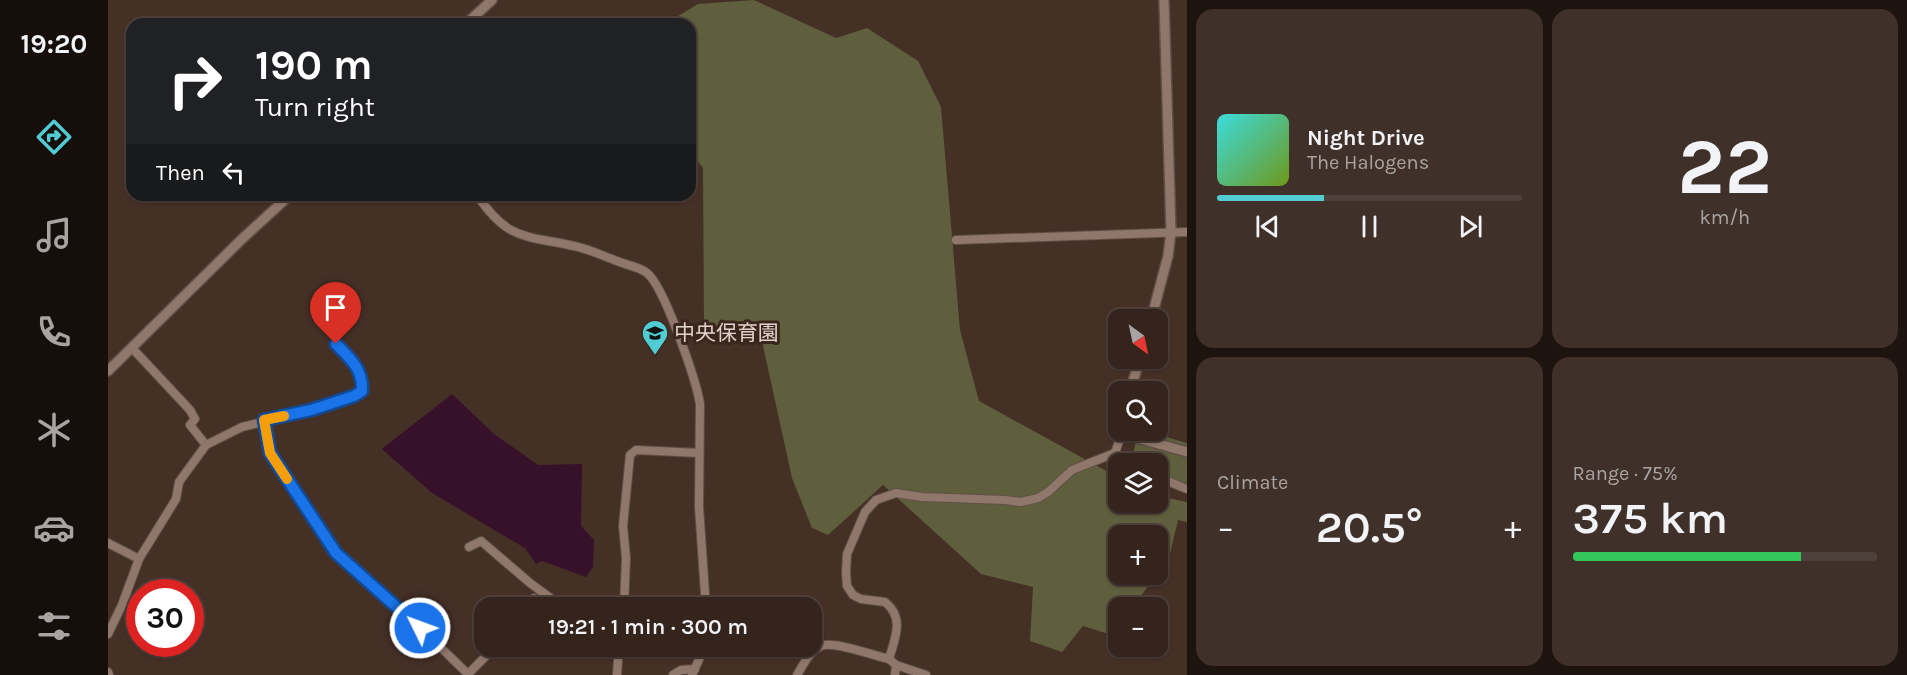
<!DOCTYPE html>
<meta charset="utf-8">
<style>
:root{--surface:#34241c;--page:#3f3029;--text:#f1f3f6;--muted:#a9a4a3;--line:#4e413b;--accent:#51ccd3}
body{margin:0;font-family:Karla,"Noto Sans JP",sans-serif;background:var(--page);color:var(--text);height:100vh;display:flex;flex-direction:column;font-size:22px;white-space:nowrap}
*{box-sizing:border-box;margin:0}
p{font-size:20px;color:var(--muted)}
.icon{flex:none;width:33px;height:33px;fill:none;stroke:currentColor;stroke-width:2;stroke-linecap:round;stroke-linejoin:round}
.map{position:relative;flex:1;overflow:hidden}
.panel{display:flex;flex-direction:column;gap:9px;padding:9px;background:#1d140f;width:720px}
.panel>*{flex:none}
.guide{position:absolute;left:18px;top:18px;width:570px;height:183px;border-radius:18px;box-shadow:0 2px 4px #0004,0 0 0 2px var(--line);background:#202124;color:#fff;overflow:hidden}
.needle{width:39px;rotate:147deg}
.controls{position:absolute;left:1000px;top:309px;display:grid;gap:12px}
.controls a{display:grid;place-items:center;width:60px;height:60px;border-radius:12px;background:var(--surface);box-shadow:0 2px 4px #0004,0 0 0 2px var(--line);font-size:30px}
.speed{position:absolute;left:18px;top:579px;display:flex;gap:12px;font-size:30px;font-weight:700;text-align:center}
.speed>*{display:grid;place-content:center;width:78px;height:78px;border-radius:50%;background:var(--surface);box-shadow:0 2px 4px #0004,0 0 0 2px var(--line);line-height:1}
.speed .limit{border:9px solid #d22;background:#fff;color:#111}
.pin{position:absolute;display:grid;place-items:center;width:51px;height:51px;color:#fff;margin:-62px -26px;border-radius:50% 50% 50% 0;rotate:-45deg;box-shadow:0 0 6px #0007}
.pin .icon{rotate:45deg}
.me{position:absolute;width:66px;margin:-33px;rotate:312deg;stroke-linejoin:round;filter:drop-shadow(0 0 4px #0008)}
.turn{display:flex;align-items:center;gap:21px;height:126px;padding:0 30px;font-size:27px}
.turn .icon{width:78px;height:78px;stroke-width:2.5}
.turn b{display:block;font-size:42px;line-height:51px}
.then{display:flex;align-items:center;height:57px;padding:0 30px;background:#0003;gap:12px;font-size:22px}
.big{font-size:45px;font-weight:600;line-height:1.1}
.panel .widget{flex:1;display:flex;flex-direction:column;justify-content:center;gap:9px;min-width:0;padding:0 21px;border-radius:18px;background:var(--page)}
.panel .dial{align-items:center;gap:0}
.dial b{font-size:78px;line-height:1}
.song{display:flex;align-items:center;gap:18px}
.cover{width:72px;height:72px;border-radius:9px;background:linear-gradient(135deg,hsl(180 70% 55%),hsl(80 70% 35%))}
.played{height:6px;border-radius:3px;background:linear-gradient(90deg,var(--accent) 35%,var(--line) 35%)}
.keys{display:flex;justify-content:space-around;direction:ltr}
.heat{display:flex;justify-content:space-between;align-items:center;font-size:33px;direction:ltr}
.charge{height:9px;border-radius:4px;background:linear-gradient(90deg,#34c759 75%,var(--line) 0)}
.panel .tiles{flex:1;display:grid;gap:9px;grid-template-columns:repeat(2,1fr)}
.trip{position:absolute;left:366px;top:597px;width:348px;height:60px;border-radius:18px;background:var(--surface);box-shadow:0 2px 4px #0004,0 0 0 2px var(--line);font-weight:600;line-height:60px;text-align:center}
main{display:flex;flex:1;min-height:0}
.dock{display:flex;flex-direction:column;width:108px;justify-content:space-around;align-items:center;background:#150e0b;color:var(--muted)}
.dock .icon{width:42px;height:42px}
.dock .selected{color:var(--accent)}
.dock b{font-size:27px;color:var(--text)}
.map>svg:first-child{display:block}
.green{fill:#5f5f3d}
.water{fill:#37102a}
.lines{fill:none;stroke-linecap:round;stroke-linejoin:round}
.minor-casing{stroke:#614f47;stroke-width:10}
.tertiary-casing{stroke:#614f47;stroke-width:12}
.minor{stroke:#90776c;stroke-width:8}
.tertiary{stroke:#90776c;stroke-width:9}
.route-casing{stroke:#114b97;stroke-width:15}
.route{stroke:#1a73e8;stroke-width:10}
.slow{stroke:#f59e0b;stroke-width:10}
.labels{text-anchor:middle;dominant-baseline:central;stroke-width:6;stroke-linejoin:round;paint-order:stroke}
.poi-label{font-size:21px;fill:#e0d2cb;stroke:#3a261c;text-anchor:start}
</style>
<main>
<nav class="dock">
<b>19:20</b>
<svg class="icon selected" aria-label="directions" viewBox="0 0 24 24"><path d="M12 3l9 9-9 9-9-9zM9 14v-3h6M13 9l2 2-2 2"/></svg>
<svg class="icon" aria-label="music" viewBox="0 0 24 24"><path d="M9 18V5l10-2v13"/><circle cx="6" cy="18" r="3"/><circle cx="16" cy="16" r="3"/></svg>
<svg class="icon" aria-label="phone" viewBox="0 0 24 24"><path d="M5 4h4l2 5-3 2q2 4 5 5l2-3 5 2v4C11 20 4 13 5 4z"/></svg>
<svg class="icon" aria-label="climate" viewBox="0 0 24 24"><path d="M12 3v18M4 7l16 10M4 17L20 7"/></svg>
<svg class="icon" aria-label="car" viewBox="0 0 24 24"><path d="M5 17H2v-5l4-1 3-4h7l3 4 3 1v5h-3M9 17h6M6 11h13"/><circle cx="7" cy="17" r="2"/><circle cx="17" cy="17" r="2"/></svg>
<svg class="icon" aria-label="filters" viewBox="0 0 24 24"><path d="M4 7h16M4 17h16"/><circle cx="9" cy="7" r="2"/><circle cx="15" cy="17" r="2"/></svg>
</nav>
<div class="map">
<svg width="1079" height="675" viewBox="0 0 1079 675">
<rect width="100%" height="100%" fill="#453026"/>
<g class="green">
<polygon points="646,0 728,38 759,28 810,61 833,107 852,330 871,401 1011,478 1011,502 1050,502 1050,496 1079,502 1079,522 1070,520 1061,558 1050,573 1050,536 1011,536 1011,574 1049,575 1024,607 1011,608 1011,625 1004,635 975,626 954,652 922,641 925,587 873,574 775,485 720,535 704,528 684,478 652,332 596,324 595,168 582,151 582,24 557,24 590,4"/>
<polygon points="1030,431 1037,431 1079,443 1079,494 1050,483 1050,464 1023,464"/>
</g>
<polygon class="water" points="344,394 386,434 430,465 474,464 473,526 486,540 485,567 478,577 434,561 428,564 417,548 324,493 274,449"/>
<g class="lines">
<g class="minor-casing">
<g id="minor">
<path d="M369 195C400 241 417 235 466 246 481 249 495 256 509 261 518 265 532 267 539 273 556 286 588 380 592 404L591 507 598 608"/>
<polyline points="848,240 1079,232"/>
<polyline points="24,348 82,410 87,419 82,425 98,445"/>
<polyline points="157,420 162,453 228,553 328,643 361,675"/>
<polyline points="1007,453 1022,464"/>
<polyline points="1050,477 1079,489"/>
<polyline points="0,543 31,559"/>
<polyline points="361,547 373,541 422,583 456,608"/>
<polyline points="418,608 426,598 447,608"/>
<polyline points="516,608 518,558 515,526 522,455 528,450 591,453"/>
<path d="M0 634 14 605 31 559 68 499 71 482 98 445 134 427 203 410 246 396 254 391C255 369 242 358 228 344"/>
<path d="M781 659C787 638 797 618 777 602L753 599 745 595 739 586 738 573 739 554 757 512 768 500 788 493 814 497 897 500 913 502 930 498 940 492 964 470 1007 453 1014 432"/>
<polyline points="0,672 1,675"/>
<polyline points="360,674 388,646"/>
<polyline points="509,675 511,646"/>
<polyline points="565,675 573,670 587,669"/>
<polyline points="584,675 597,646"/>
<path d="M689 675C695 665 701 652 713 646 724 640 767 656 781 659L788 665 818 675"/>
<polyline points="787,675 788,665"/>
</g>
</g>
<g class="tertiary-casing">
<g id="tertiary">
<polyline points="358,24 384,0"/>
<polyline points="1043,320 1060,256 1063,232 1056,0"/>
<polyline points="0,371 134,239 182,195"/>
<polyline points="1022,392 1032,358"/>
<polyline points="1014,430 1022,436 1079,452"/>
</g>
</g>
<use href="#minor" class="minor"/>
<use href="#tertiary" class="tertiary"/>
</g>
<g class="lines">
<g class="route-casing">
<path id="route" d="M228 344C242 358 255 369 254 391L246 396 203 410 156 420 162 453 228 553 312 628"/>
</g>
<use href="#route" class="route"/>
<polyline class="slow" points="176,416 156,420 162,453 179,479"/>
</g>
<defs>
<g id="school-pin" transform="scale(1.35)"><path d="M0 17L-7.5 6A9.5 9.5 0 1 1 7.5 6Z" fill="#51ccd3" stroke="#3a261c"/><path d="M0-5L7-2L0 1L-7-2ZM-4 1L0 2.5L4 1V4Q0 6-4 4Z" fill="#111"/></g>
</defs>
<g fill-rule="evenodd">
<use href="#school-pin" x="547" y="333"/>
</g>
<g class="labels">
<g class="poi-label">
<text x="566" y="333">中央保育園</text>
</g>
</g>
</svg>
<div class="controls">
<a><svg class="needle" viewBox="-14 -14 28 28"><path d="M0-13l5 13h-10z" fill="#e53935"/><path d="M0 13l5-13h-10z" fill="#a9a4a3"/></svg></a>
<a><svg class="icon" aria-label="search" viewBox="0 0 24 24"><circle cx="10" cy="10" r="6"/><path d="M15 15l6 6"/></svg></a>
<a><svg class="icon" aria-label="layers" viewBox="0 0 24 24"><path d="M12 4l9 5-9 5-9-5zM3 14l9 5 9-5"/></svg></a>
<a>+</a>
<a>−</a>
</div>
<div class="speed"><div class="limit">30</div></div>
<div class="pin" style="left:228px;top:344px;background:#d93025"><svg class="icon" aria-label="arrive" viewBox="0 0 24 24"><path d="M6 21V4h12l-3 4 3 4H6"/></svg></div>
<svg class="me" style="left:312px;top:628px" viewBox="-20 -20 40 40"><circle r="17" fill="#1a73e8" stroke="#fff" stroke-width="3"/><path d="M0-11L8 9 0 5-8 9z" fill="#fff"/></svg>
<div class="trip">19:21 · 1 min · 300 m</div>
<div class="guide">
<div class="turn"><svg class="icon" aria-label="right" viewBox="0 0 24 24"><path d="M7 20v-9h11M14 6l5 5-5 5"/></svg><div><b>190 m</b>Turn right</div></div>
<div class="then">Then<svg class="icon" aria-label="left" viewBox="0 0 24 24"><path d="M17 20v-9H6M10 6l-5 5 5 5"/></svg></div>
</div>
</div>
<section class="panel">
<div class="tiles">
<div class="widget">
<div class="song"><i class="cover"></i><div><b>Night Drive</b><p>The Halogens</p></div></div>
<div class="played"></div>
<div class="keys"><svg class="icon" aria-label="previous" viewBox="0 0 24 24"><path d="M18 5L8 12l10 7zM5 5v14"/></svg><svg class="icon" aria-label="pause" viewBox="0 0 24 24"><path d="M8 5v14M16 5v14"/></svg><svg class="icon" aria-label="next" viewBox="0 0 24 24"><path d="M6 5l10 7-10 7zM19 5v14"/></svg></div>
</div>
<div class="widget dial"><b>22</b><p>km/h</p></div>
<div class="widget"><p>Climate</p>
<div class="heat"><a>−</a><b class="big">20.5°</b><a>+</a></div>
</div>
<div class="widget"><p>Range · 75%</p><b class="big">375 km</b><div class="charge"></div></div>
</div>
</section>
</main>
